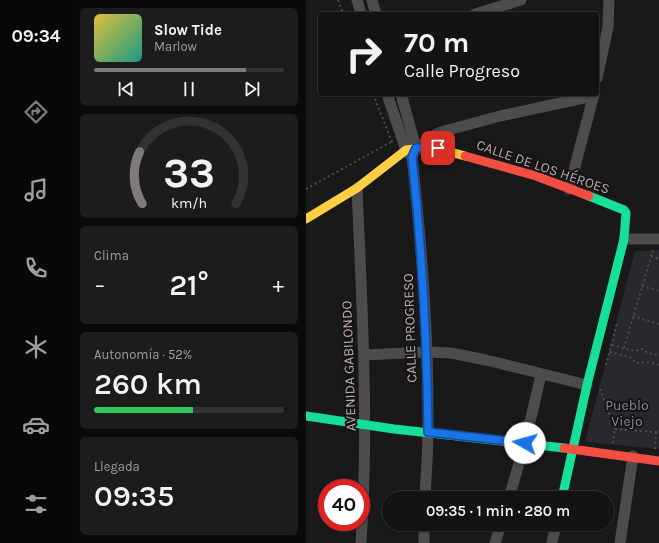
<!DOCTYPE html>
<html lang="es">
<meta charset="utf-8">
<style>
:root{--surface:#131313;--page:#1c1c1c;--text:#f1f3f6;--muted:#9d9ea0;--line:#323233;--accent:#80797b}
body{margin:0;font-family:Karla,sans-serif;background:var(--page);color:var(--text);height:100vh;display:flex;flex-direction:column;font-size:15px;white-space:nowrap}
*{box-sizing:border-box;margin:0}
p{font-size:13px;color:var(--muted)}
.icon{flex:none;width:22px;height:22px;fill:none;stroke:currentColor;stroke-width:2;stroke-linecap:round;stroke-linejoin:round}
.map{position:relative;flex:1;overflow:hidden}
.details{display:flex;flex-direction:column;gap:8px;padding:8px;background:#0a0a0a;width:234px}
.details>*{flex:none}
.top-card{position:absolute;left:12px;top:12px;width:281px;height:84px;border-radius:4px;box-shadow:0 1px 3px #0004,0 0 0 1px var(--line);background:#131313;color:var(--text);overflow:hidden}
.speed{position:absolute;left:12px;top:479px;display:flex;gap:8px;font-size:20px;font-weight:700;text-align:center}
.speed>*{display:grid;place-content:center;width:52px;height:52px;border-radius:50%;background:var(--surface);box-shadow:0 1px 3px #0004,0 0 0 1px var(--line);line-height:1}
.speed .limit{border:6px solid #d22;background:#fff;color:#111}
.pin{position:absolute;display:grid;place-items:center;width:34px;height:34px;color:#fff;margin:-17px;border-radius:8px;box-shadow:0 2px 6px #0006}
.me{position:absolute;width:44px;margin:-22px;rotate:277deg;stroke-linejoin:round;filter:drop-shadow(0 0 3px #0008)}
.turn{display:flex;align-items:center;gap:14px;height:84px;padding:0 20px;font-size:18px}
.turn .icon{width:52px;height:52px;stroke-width:2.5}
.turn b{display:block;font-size:28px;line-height:34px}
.big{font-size:30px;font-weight:600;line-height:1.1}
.details .widget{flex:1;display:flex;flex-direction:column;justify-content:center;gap:6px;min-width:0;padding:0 14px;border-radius:6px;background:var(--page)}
.details .dial{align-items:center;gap:0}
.dial svg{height:104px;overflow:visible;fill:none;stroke:var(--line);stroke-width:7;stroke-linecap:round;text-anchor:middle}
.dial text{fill:var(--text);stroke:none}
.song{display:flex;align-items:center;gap:12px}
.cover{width:48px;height:48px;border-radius:6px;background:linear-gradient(135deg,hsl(50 70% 55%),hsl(170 70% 35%))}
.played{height:4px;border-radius:2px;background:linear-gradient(90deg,var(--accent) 80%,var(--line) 80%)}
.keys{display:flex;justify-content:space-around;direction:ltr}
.heat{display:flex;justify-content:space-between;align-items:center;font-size:22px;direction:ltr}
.charge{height:6px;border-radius:3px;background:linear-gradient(90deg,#34c759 52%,var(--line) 0)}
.trip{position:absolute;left:76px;top:491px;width:232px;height:40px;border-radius:20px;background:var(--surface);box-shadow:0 1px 3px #0004,0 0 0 1px var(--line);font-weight:600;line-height:40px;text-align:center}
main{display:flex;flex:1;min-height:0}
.tab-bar{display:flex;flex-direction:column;width:72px;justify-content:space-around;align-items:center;background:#080808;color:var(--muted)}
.tab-bar .icon{width:28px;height:28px}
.tab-bar .selected{color:var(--accent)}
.tab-bar b{font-size:18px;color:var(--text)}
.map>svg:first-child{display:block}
.green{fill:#29282f}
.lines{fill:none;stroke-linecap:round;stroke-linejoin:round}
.path{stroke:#4f4d4d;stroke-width:2;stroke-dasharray:2 3;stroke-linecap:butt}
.street{stroke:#4e4b4c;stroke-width:11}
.fast{stroke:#16e098;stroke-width:9}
.slow{stroke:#ffcf43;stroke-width:9}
.jam{stroke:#f24e42;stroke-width:9}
.route-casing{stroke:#114b97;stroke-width:10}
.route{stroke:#1a73e8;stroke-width:7}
.labels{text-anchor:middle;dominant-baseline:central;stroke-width:4;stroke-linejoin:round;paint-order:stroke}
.street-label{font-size:14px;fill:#b8acb0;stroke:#151313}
.park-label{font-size:14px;fill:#8785a1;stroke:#151313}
</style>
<main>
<nav class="tab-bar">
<b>09:34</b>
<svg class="icon selected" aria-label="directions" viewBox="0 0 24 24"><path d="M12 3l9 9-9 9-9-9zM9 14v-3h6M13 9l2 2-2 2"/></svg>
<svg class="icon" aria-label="music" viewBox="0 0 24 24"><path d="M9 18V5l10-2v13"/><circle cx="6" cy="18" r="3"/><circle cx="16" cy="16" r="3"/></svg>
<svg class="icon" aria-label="phone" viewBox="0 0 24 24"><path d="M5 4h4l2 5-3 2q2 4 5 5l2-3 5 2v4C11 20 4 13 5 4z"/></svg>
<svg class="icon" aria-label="climate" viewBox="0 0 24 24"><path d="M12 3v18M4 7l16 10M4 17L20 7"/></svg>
<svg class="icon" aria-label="car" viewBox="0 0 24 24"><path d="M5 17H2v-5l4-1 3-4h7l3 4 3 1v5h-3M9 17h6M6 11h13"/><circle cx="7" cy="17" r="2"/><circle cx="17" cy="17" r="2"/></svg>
<svg class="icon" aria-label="filters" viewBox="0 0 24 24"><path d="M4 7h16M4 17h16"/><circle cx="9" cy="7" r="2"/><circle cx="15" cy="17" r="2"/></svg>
</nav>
<section class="details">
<div class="widget">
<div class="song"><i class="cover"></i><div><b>Slow Tide</b><p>Marlow</p></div></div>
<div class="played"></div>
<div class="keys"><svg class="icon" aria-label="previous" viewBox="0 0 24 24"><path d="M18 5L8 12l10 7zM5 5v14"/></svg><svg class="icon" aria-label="pause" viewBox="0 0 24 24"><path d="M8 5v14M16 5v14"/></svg><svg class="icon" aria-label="next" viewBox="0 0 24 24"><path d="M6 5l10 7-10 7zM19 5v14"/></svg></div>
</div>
<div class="widget dial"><svg viewBox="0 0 100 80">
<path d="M14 69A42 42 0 1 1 86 69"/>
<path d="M14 69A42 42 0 0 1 12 29" stroke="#80797b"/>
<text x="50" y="56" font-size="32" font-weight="700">33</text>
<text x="50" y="72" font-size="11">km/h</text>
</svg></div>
<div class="widget"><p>Clima</p>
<div class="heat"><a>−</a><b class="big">21°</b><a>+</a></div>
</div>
<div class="widget"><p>Autonomía · 52%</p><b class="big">260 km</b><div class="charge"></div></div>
<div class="widget"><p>Llegada</p><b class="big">09:35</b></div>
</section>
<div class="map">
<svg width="353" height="543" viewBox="0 0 353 543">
<rect width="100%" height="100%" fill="#191919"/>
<polygon class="green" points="353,250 353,449 279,442 329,251"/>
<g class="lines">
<g class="path">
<polyline points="32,0 37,14"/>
<polyline points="67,94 86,142"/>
<polyline points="0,189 85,142"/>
<polyline points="345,256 353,259"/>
<polyline points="336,286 353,291"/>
<polyline points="327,316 353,324"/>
<polyline points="306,345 328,351 336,349 342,353 353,355"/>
<polyline points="318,348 347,250"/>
<path d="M304 352 326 358C330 365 333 363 340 362 344 362 349 364 353 365"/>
<polyline points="300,365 311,323"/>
<polyline points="294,389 309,429 307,443"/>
<polyline points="309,429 350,432 353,429"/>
<polyline points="349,449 350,432"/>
</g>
<g class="street">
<polyline points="51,0 55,14"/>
<polyline points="66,0 70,14"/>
<polyline points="169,14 215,0"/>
<polyline points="291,78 302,27 303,0"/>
<polyline points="81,94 100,150 104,155"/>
<polyline points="95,94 110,148"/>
<path d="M110 148 106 157C116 248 123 339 122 431 122 453 120 476 119 498"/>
<polyline points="110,148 132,133 142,130 194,116 287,96"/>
<path d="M51 188C56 306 63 424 55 543"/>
<polyline points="263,189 288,94"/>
<polyline points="318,239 353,239"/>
<polyline points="58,355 121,352 145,353 180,360 281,385"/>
<polyline points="203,498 219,443 235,375"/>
<polyline points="118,543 118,524"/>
<polyline points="189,543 195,524"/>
<polyline points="246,543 250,524"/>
<polyline points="314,543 327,456"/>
</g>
<g class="fast">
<polyline points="0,416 88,429 258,448"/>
<polyline points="256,498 281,385 318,239 320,213 318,210 283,196"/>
</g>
<path class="slow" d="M0 219 51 188 100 150C122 146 138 150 159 156"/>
<g class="jam">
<polyline points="159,156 230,176 283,196"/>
<polyline points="258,448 353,461"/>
</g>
</g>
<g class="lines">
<g class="route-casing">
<path id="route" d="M132 148H110L106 157C116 249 121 340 122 432L219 443"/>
</g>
<use href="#route" class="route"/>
</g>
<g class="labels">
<g class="street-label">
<text transform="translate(237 167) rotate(19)">CALLE DE LOS HÉROES</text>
<text transform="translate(104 328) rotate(-92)">CALLE PROGRESO</text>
<text transform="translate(43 366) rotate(-92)">AVENIDA GABILONDO</text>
</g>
<g class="park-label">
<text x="321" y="405">Pueblo<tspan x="321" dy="16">Viejo</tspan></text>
</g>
</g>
</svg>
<div class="speed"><div class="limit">40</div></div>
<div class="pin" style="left:132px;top:148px;background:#d93025"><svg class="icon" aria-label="arrive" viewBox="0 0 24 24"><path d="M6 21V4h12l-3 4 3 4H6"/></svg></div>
<svg class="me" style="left:219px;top:443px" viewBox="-20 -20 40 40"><circle r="19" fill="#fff"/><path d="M0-13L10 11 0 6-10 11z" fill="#1a73e8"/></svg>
<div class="trip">09:35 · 1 min · 280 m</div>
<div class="top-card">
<div class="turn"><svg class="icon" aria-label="right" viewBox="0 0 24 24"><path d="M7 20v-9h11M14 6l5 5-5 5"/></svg><div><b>70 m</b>Calle Progreso</div></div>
</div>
</div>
</main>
